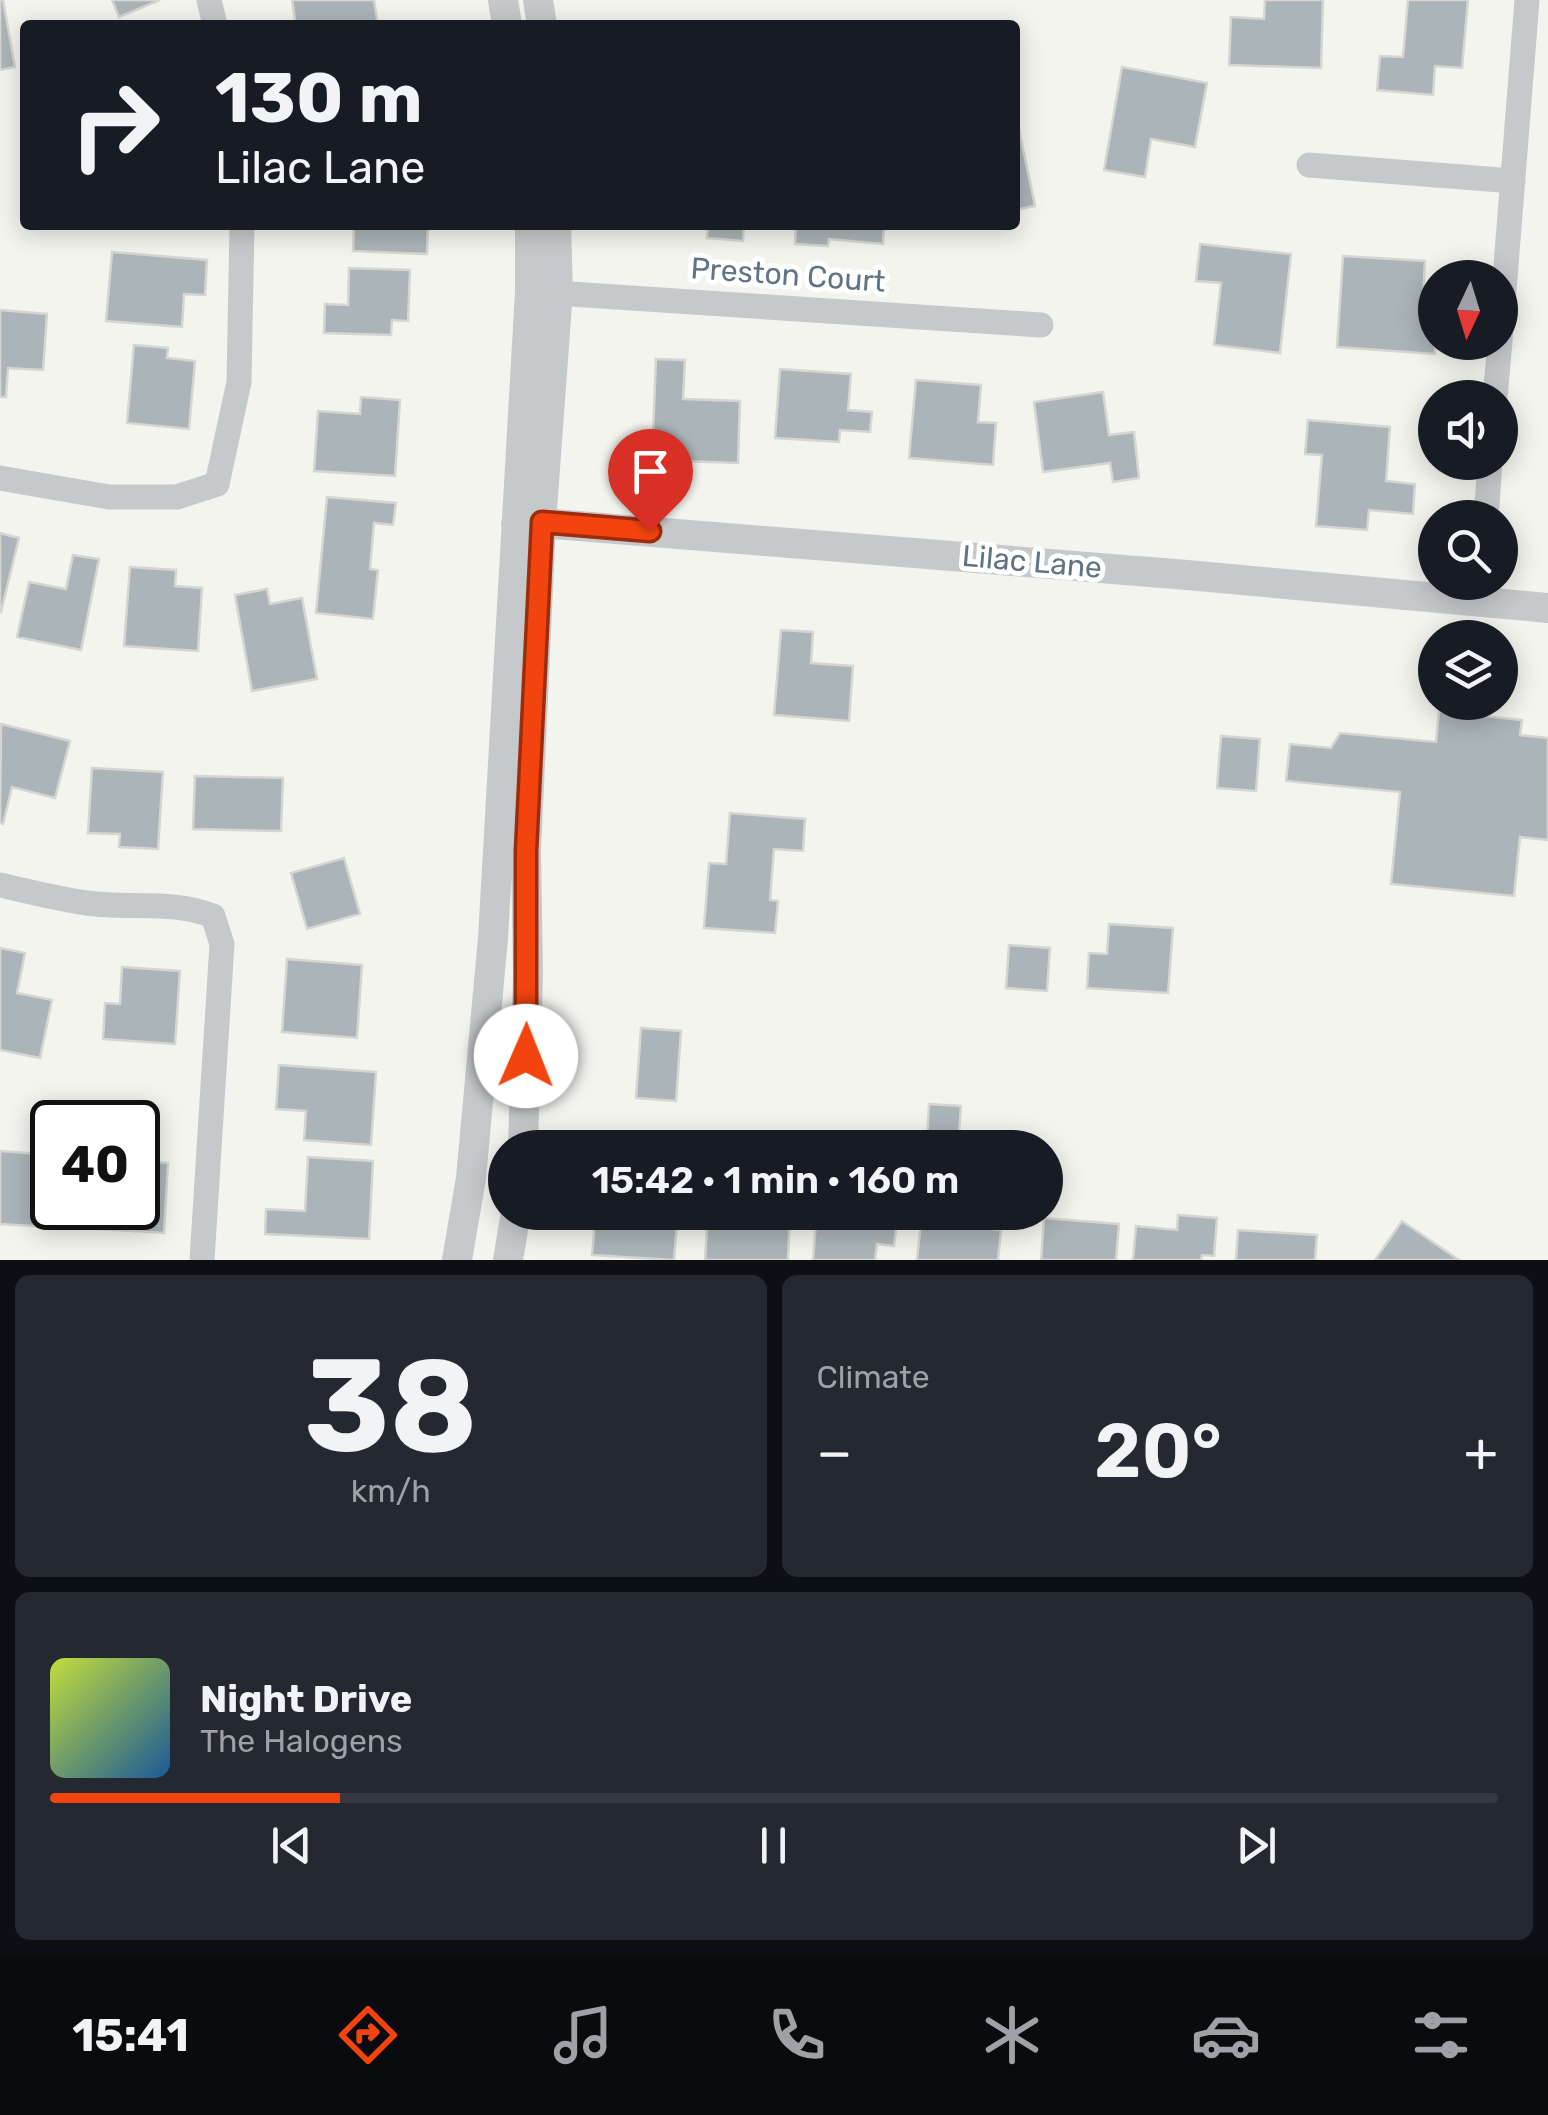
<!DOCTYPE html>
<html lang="en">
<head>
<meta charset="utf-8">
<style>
  :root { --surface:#171b24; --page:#242831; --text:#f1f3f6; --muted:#9ea1a6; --line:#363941; --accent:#f34410 }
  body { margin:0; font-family:Rubik,sans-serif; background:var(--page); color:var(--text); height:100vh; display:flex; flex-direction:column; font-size:38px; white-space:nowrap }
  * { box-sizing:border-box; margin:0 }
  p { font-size:32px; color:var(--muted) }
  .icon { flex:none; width:55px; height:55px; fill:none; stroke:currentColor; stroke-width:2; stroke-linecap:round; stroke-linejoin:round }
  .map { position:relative; height:1260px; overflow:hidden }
  .side { display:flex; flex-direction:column; gap:15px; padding:15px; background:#0d0f14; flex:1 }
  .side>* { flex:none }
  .banner { position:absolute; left:20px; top:20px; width:1000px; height:210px; border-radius:10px; box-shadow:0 5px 25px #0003; background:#171b24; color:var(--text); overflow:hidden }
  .needle { width:65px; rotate:184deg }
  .tools { position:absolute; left:1418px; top:260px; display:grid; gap:20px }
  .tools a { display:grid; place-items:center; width:100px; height:100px; border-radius:50%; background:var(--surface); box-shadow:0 5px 25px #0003; font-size:50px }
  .speed { position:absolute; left:30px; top:1100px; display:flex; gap:20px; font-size:50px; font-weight:700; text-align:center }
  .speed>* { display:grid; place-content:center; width:130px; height:130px; border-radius:50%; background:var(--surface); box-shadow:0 5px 25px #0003; line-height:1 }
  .speed .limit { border:5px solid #111; border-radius:15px; background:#fff; color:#111 }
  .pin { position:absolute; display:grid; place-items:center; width:85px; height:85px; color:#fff; margin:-102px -42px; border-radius:50% 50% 50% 0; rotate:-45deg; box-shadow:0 0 10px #0007 }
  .pin .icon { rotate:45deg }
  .me { position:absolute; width:110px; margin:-55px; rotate:1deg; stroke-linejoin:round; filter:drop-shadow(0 0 8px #0008) }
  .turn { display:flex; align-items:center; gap:35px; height:210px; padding:0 30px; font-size:45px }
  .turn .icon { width:130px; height:130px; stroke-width:2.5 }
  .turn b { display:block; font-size:70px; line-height:85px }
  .big { font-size:75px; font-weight:600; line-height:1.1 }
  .side .tile { flex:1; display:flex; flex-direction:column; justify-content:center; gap:15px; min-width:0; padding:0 35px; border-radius:15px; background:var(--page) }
  .side .dial { align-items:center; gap:0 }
  .dial b { font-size:130px; line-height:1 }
  .song { display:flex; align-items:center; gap:30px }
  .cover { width:120px; height:120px; border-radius:15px; background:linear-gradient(135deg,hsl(70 70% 55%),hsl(210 70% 35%)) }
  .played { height:10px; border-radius:5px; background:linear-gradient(90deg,var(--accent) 20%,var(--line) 20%) }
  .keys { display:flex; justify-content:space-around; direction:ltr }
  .heat { display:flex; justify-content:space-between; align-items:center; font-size:55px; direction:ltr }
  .side .tiles { flex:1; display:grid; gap:15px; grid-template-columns:1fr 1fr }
  .tile:last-child { grid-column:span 2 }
  .trip { position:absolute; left:488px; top:1130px; width:575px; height:100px; border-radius:50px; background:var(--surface); box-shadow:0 5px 25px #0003; font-weight:600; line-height:100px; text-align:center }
  .menu { display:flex; height:160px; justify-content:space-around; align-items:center; background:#090b0e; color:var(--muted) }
  .menu .icon { width:70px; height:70px }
  .menu .on { color:var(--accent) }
  .menu b { font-size:45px; color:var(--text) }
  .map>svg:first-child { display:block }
</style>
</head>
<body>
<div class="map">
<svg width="1548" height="1260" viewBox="0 0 1548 1260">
  <rect width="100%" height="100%" fill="#f4f4ef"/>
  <path fill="#abb4b8" stroke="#d5d5d2" stroke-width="2.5" d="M0,0h3l12,67 -15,3z
    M112,0h48l-41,17z
    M292,0h82l4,25h-82z
    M1265,0h58l-2,68 -92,-3 2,-48 33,2z
    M1408,0h60l-6,68 -27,-2 -2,29 -56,-5 3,-34 23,1z
    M1122,67l85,16 -12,64 -44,-8 -6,38 -41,-7z
    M1015,125h3l17,81 -20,4z
    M354,225h74l-1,29 -74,-3z
    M708,225h36l-1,16 -36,-3z
    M796,225h88l-1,19 -54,-5 -1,7 -33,-2z
    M1200,244l91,10 -11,99 -66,-8 7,-62 -25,-2z
    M112,252l95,8 -2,35 -21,-1 -2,33 -76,-6z
    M1343,256l82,5 -3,51 13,1v41l-98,-7z
    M349,268l61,2 -2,51 -16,-1 -1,15 -67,-2 1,-29 23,1z
    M0,310l47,4 -4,56 -35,-2 -2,29h-6z
    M134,345l34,3 -1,10 28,3 -6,68 -62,-6z
    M656,359l29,1 -2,39 57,2 -2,62 -86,-3z
    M780,369l71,5 -3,36 24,2 -2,20 -30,-2 -1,12 -64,-4z
    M916,380l65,5 -3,37 18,1 -3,42 -84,-7z
    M1103,392l6,43 25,-3 5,46 -26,4 -3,-19 -67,9 -9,-70z
    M361,397l39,3 -5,76 -81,-5 4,-60 42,3z
    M1308,420l82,7 -4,54 29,3 -2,30 -44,-4 -2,20 -51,-4 6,-71 -17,-1z
    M327,497l69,6 -3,22 -19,-2 -4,46 8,1 -5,49 -57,-6z
    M0,533l19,5 -18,74 -1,-1z
    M73,555l26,4 -18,91 -64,-13 12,-55 37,7z
    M130,567l46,3 -1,16 27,2 -4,63 -74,-5z
    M267,589l3,15 32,-6 15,81 -65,12 -17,-96z
    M781,630l32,2 -2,31 42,3 -4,55 -75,-6z
    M1439,711l83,9 -2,15 28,3v102l-28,-3 -6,59 -123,-12 9,-92 -114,-11 4,-37 41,4 9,-15 96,9z
    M1,724l69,17 -15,57 -43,-11 -9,37 -3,-1z
    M1221,736l39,3 -4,52 -39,-3z
    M92,768l71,4 -5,77 -39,-2 1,-13 -32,-1z
    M195,776l88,2 -2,53 -88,-2z
    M730,813l75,6 -2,32 -29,-2 -4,51 8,1 -3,32 -71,-5 5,-65 17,1z
    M344,858l16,56 -53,15 -16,-56z
    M1109,924l64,4 -5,65 -81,-5 2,-35 18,1z
    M1009,945l41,3 -3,43 -41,-3z
    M0,948l25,5 -8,40 35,7 -12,58 -40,-8z
    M287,959l75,6 -5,73 -75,-6z
    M122,967l58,4 -5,73 -72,-5 2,-36 15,1z
    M641,1028l40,3 -5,70 -40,-3z
    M279,1065l97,7 -5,73 -67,-5 2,-29 -30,-2z
    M929,1104l32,2 -3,39 -31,-2z
    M0,1151l52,4v53h15l-1,20 -66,-4z
    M308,1157l65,4 -4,78 -104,-5 1,-25 39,2z
    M138,1161l30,2 -4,70 -80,-5 1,-20h53z
    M596,1212h82l-4,48 -82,-5z
    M708,1212h82l-2,48h-83z
    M817,1212h81l-4,34 -17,-2 -2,16h-62z
    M1178,1215l39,3 -3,38 -12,-1 -1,5h-68l3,-34 41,4z
    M1044,1218l75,6 -3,36h-75z
    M1402,1221l57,39h-84z
    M921,1222l80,8 -3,30h-81z
    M1238,1230l79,5 -2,25h-79z"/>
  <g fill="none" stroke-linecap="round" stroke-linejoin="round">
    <path stroke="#c6c9cc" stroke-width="25" d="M209,0l6,25
      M1309,165l204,16
      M540,292l501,33
      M1500,341l27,-341
      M1495,398l5,-56
      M0,478l109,19h68l40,-13 22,-102 3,-157
      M1486,518l4,-56
      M0,885c29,7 58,14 87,18 42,6 87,-3 126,13l9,28 -20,316"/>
    <path stroke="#c6c9cc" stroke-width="30" d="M503,0l4,25
      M538,0l4,25
      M516,524l25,-1 646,52 361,33
      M523,1148l5,-174 -2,-123 15,-328 17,-232 -2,-66
      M457,1260l14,-82 22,-240 37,-646v-67
      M508,1260l8,-48"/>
  </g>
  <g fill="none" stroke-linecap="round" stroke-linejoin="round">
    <defs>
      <path id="route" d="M526,1056v-205l16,-329 108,9"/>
    </defs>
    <use href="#route" stroke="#9e2c0a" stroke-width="25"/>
    <use href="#route" stroke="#f34410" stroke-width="18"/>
  </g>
  <g text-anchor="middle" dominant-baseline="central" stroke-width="10" stroke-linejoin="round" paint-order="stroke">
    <g font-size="30" fill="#607483" stroke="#fff">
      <text transform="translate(788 275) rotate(4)">Preston Court</text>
      <text transform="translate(1032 562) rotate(5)">Lilac Lane</text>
    </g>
  </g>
</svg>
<div class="tools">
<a><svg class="needle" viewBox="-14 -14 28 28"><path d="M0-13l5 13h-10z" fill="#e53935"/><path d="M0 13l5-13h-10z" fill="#9ea1a6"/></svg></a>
<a><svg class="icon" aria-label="sound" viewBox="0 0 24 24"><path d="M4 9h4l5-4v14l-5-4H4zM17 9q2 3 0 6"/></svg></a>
<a><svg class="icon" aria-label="search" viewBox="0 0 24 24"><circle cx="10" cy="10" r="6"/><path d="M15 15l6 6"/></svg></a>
<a><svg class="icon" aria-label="layers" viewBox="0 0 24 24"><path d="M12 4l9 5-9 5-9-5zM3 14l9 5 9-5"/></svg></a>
</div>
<div class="speed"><div class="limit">40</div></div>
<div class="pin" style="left:650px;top:531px;background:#d93025"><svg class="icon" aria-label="arrive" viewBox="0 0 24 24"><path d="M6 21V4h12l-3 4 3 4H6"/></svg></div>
<svg class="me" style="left:526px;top:1056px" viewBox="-20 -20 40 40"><circle r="19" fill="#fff"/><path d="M0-13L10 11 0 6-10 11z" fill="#f34410"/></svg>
<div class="trip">15:42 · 1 min · 160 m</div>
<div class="banner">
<div class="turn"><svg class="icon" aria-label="right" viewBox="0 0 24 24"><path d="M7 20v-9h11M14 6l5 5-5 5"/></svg><div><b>130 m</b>Lilac Lane</div></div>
</div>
</div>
<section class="side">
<div class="tiles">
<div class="tile dial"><b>38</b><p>km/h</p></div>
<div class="tile"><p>Climate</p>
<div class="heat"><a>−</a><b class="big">20°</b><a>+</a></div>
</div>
<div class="tile">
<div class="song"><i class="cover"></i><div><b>Night Drive</b><p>The Halogens</p></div></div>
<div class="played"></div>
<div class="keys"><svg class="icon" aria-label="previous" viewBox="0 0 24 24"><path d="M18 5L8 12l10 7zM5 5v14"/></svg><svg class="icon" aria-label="pause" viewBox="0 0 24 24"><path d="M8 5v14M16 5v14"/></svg><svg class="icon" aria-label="next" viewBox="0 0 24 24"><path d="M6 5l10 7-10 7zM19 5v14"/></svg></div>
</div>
</div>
</section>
<nav class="menu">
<b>15:41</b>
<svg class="icon on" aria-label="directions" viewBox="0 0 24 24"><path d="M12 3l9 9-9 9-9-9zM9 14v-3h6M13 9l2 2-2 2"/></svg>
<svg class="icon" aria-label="music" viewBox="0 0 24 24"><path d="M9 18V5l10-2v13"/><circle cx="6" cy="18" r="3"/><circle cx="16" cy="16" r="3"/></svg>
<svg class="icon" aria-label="phone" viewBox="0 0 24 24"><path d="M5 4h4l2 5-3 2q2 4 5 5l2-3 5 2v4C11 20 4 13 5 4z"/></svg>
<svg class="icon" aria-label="climate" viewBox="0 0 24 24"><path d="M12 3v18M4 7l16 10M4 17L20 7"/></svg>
<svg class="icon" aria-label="car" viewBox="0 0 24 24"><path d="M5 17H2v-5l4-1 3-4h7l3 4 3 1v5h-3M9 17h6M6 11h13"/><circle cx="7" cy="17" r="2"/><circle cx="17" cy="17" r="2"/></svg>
<svg class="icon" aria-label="filters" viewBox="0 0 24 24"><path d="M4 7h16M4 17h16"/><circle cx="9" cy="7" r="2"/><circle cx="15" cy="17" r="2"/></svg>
</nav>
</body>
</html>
